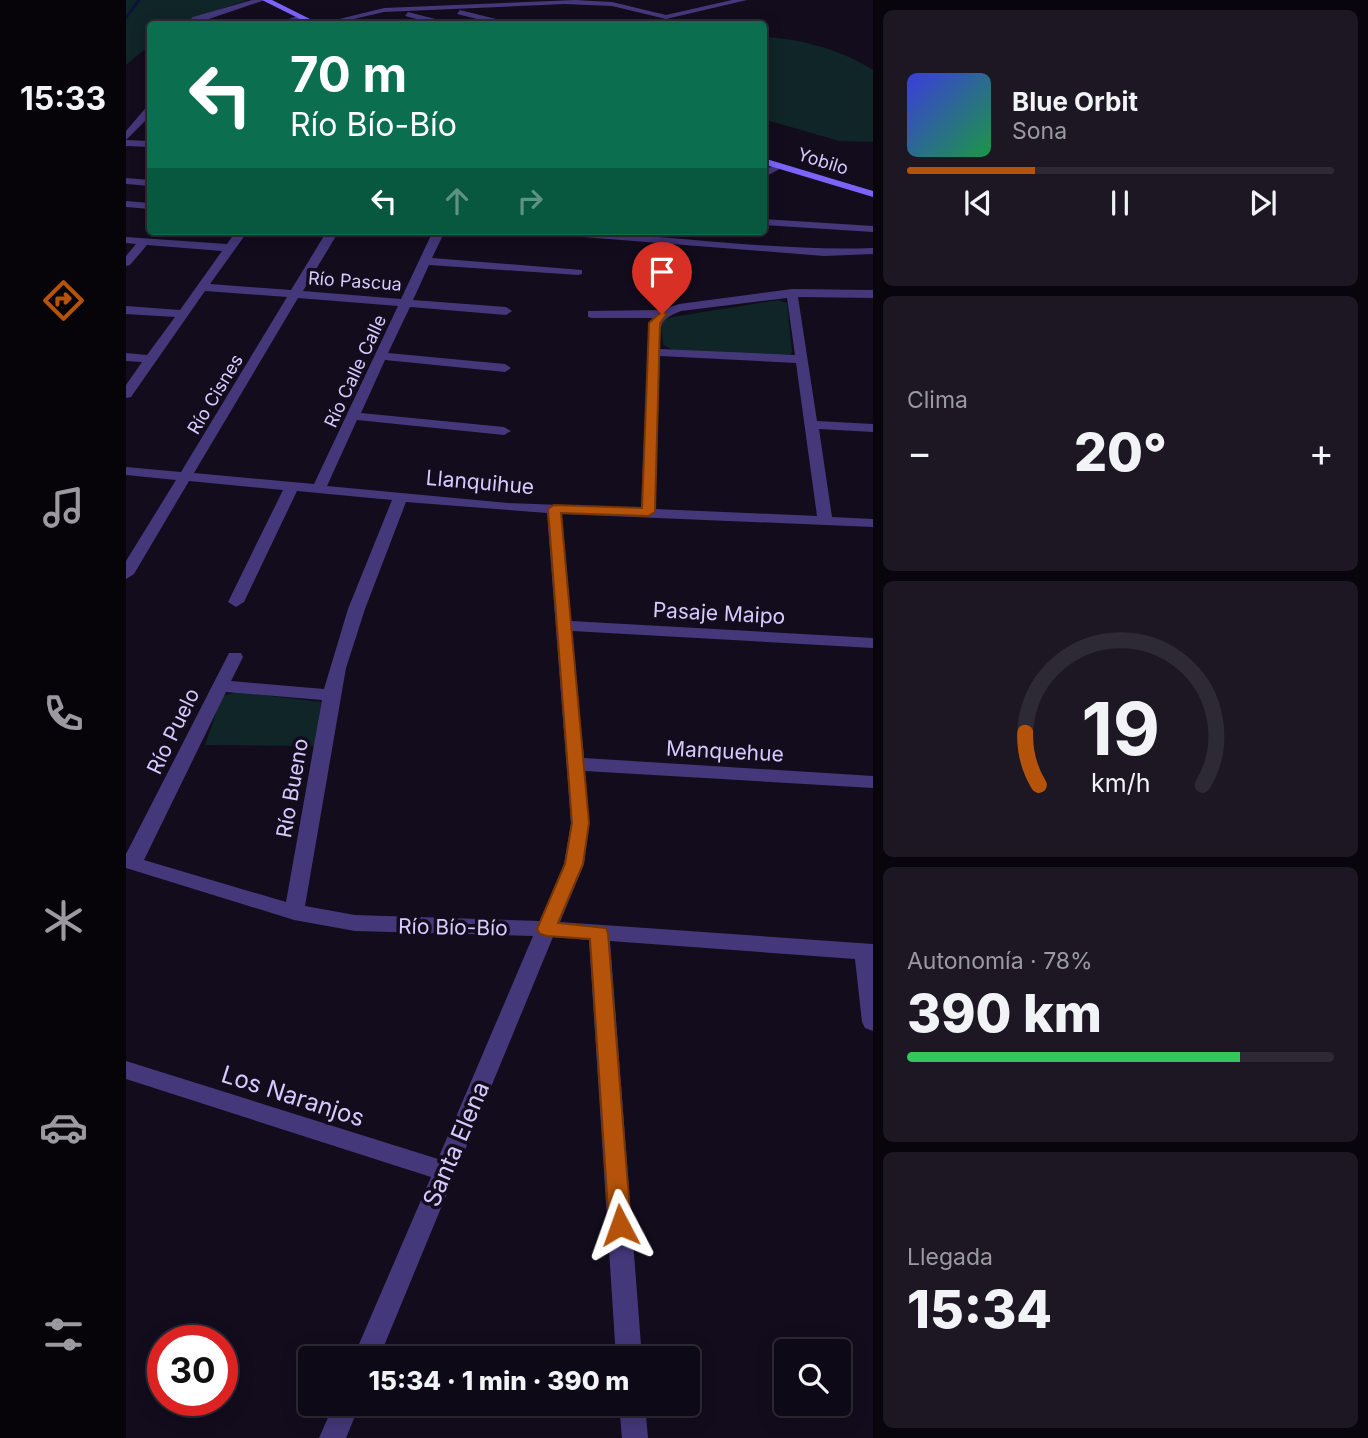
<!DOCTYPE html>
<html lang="es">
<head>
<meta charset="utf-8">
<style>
  :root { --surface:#0e0916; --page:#1c1723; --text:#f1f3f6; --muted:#9b9aa1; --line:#2e2a35; --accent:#b45309 }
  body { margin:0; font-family:Inter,sans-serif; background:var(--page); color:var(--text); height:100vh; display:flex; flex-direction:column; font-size:26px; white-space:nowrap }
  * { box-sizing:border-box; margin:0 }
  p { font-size:23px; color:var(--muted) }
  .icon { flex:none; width:38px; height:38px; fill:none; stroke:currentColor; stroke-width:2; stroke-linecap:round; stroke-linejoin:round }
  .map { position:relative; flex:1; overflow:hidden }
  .sheet { display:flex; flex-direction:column; gap:10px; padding:10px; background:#08050c; width:495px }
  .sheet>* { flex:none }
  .hud { position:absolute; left:21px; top:21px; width:620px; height:214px; border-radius:7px; box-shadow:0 4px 18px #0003,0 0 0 2px var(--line); background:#0b6e4f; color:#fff; overflow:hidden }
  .fabs { position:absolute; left:648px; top:1339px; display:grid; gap:14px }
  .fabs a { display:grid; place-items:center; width:77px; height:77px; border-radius:7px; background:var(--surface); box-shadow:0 4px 18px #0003,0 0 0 2px var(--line); font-size:35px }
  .speed { position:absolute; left:21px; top:1325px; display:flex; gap:14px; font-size:35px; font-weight:700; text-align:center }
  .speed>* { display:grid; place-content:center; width:91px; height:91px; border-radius:50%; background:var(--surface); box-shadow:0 4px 18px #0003,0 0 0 2px var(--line); line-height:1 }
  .speed .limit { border:10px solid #d22; background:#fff; color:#111 }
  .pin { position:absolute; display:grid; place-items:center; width:60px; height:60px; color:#fff; margin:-72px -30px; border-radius:50% 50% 50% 0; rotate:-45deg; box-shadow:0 0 7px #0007 }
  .pin .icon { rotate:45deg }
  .me { position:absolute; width:77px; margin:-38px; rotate:356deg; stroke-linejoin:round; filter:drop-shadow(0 0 5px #0008) }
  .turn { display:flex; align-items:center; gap:24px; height:147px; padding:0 28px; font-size:32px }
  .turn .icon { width:91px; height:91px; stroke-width:2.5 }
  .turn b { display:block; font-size:49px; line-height:60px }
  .lanes { display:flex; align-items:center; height:66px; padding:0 28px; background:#0003; justify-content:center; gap:35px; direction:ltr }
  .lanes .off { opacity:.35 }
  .big { font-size:52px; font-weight:800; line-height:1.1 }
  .sheet .widget { flex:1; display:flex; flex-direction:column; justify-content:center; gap:10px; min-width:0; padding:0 24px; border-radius:10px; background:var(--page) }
  .sheet .dial { align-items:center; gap:0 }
  .dial svg { height:182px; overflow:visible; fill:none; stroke:var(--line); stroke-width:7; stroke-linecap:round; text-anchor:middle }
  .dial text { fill:var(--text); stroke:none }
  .song { display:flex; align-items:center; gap:21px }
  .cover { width:84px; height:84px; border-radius:10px; background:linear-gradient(135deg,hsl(240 70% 55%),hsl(140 70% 35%)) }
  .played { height:7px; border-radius:4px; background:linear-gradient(90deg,var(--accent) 30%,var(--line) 30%) }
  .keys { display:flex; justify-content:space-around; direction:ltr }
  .heat { display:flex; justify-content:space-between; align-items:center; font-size:38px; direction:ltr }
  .charge { height:10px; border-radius:5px; background:linear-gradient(90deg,#34c759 78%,var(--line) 0) }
  .trip { position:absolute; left:172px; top:1346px; width:402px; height:70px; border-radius:7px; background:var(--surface); box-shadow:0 4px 18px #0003,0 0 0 2px var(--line); font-weight:800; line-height:70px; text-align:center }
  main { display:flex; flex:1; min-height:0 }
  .tabs { display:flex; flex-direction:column; width:126px; justify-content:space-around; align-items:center; background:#060409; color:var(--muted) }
  .tabs .icon { width:49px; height:49px }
  .tabs .on { color:var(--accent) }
  .tabs b { font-size:32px; color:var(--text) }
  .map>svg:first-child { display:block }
</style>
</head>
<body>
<main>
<nav class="tabs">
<b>15:33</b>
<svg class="icon on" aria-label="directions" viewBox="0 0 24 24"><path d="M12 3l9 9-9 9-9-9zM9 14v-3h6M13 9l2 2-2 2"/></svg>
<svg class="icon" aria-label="music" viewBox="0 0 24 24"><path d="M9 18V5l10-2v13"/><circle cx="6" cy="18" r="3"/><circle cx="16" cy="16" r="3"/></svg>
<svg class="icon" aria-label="phone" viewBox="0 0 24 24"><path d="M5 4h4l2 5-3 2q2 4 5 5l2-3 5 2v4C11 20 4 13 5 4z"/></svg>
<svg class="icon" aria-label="climate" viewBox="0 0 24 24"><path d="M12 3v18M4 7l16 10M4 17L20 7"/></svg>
<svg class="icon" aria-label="car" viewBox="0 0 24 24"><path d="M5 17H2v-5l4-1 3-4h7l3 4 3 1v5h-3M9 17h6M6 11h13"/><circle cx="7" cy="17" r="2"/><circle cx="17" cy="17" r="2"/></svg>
<svg class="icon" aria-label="filters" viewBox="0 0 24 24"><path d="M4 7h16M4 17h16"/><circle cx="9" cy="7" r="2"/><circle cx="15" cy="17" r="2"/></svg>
</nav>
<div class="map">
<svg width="747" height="1438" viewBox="0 0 747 1438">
  <rect width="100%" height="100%" fill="#120c1d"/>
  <path fill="#0f2527" d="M0,0h122l-73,24h-25v21l-24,20z
    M637,37c36,1 79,13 110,33v72l-34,-1 -76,-22z
    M652,300l9,3 5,49 -3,3 -114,-4 -12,-6 -2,-20 5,-7z
    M112,692l83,10 -5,44 -111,-1 17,-49z"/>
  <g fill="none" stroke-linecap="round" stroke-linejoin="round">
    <path fill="#0a1439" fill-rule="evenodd" d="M11,0h4l-15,20v-4z"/>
    <path fill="#44387b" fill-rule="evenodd" d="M126,0h13l-71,24h-9l8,-7z
      M449,0l37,2 54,13 66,-15h15l-81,19 -54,-13 -47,-2 -181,8 -52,12h-13l65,-16z
      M334,10l48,12 1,2h-12l-40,-10z
      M282,12l39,10 1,2h-12l-31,-8z
      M172,16l3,4 -17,4h-11z
      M24,103v13l-24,24v-9z
      M0,140l24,1v6l-24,-1z
      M650,164l9,2 -22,12v-7z
      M0,178l24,2v6l-24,-2z
      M0,201l24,2v6l-24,-2z
      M637,219l110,7v6l-110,-7z
      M110,231h12l-38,53 81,6 36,-59h12l-36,60 98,8 32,-68h12l-13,27 150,12v4l-4,1 -149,-10 -16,35 93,7 6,4 -6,4 -96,-8 -22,46 117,11 6,4 -6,4 -120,-12 -24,53 143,14 7,4 -7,4 -147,-15 -30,66 181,17 133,5 8,-185 4,-5h-61l-4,-1v-6l73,-1 18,-6 113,-15 81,1v8l-75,-1 19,124 56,3v8l-54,-3 13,88 41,2v8l-311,-13 9,107 302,17v10l-301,-17 12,127 289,18v12l-288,-17 4,52 -5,41 -24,58 313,22v87l-8,-3 -3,-6 -7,-63 -245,-18 32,417h-26l-27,-418 -36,-3 -174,421h-26l78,-181 -305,-98v-18l312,98 95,-223 -178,-5 -61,-11 -168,-52v-14l103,-201h12l2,4 -12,24 93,8 24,-80 44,-109 -95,-9 -53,111 -8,5 -8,-5 55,-112 -94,-9 -55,93 -8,5v-18l50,-81 -50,-5v-8l55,5 106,-175 -82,-6 -74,106 -5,1v-13l16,-23 -16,-1v-8l21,2 28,-38 -49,-3v-8l54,4 42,-59 -75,-6 -17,20 -4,1v-10l10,-12 -10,-1v-6l101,7zM172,298l100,8 -84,178 -120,-11zM661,298l8,57 -135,-6c1,-23 -3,-29 21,-38zM534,356l136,7 21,153 -162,-7zM280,502l141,11 24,310 -7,41 -24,57 -185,-6 -50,-9 41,-238 19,-59zM100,692l96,8 -36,202 -142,-42z
      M413,231c112,0 223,21 334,17v6l-49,2 -279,-22z
      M208,1404h26l-14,34h-27z
      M493,1404h26l3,34h-26z"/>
    <path fill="#7c63fc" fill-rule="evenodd" d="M136,0h10l48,24h-10z
      M637,158l110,33v6l-110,-33z"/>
  </g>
  <path fill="#b45309" stroke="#753606" stroke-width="2" d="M536,311l5,3 -7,9 -5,189 -7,4 -87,-3 28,310 -6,41 -25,59 48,5 2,5 23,292 -3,7 -8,3 -8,-3 -3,-7 -19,-286 -43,-3 -7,-2 -3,-5 28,-65 7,-41 -24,-314 6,-4 88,3 7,-185z"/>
  <g text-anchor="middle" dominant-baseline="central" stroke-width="7" stroke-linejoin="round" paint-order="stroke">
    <g font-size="18" fill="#d7cafe" stroke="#120c1d">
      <text transform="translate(697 161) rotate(17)">Yobilo</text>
      <text transform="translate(229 281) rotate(4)">Río Pascua</text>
      <text transform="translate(229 371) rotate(-65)">Río Calle Calle</text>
      <text transform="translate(89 394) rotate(-59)">Río Cisnes</text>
    </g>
    <g font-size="21" fill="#d7cafe" stroke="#120c1d">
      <text transform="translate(354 482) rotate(5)">Llanquihue</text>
      <text transform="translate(593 613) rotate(3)">Pasaje Maipo</text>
      <text transform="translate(47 731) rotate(-64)">Río Puelo</text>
      <text transform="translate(599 751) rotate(3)">Manquehue</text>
      <text transform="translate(166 788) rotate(-80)">Río Bueno</text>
      <text transform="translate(327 927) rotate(1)">Río Bío-Bío</text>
    </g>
    <g font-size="24" fill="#d7cafe" stroke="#120c1d">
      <text transform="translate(167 1096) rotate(18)">Los Naranjos</text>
      <text transform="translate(330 1144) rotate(-67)">Santa Elena</text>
    </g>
  </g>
</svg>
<div class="fabs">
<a><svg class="icon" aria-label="search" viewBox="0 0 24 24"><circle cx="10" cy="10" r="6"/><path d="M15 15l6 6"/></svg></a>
</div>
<div class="speed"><div class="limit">30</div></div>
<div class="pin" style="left:536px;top:314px;background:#d93025"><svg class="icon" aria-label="arrive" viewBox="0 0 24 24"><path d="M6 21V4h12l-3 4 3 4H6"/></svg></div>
<svg class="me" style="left:494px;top:1225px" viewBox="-20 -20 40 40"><path d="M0-17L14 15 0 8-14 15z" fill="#b45309" stroke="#fff" stroke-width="4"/></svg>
<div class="trip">15:34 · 1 min · 390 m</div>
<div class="hud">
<div class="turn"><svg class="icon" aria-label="left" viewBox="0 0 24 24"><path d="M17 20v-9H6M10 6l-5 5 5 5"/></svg><div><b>70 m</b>Río Bío-Bío</div></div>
<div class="lanes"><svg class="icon" aria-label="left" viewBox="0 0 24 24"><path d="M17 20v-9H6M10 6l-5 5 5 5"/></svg><svg class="icon off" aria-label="ahead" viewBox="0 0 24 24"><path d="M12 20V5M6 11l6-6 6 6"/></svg><svg class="icon off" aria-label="right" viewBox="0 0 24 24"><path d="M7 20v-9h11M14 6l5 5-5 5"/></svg></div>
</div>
</div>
<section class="sheet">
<div class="widget">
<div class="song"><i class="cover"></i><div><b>Blue Orbit</b><p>Sona</p></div></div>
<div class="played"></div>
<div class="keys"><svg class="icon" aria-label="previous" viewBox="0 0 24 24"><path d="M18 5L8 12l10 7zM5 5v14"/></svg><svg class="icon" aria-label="pause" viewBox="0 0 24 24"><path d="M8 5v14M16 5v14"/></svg><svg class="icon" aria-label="next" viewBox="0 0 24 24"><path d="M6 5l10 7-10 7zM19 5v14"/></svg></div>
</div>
<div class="widget"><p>Clima</p>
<div class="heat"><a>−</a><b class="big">20°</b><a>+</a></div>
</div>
<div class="widget dial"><svg viewBox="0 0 100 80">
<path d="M14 69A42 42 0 1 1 86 69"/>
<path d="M14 69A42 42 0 0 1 8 46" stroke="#b45309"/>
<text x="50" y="56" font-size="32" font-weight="700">19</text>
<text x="50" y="72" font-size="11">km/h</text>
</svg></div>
<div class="widget"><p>Autonomía · 78%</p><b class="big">390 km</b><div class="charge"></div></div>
<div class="widget"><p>Llegada</p><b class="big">15:34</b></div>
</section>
</main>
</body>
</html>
